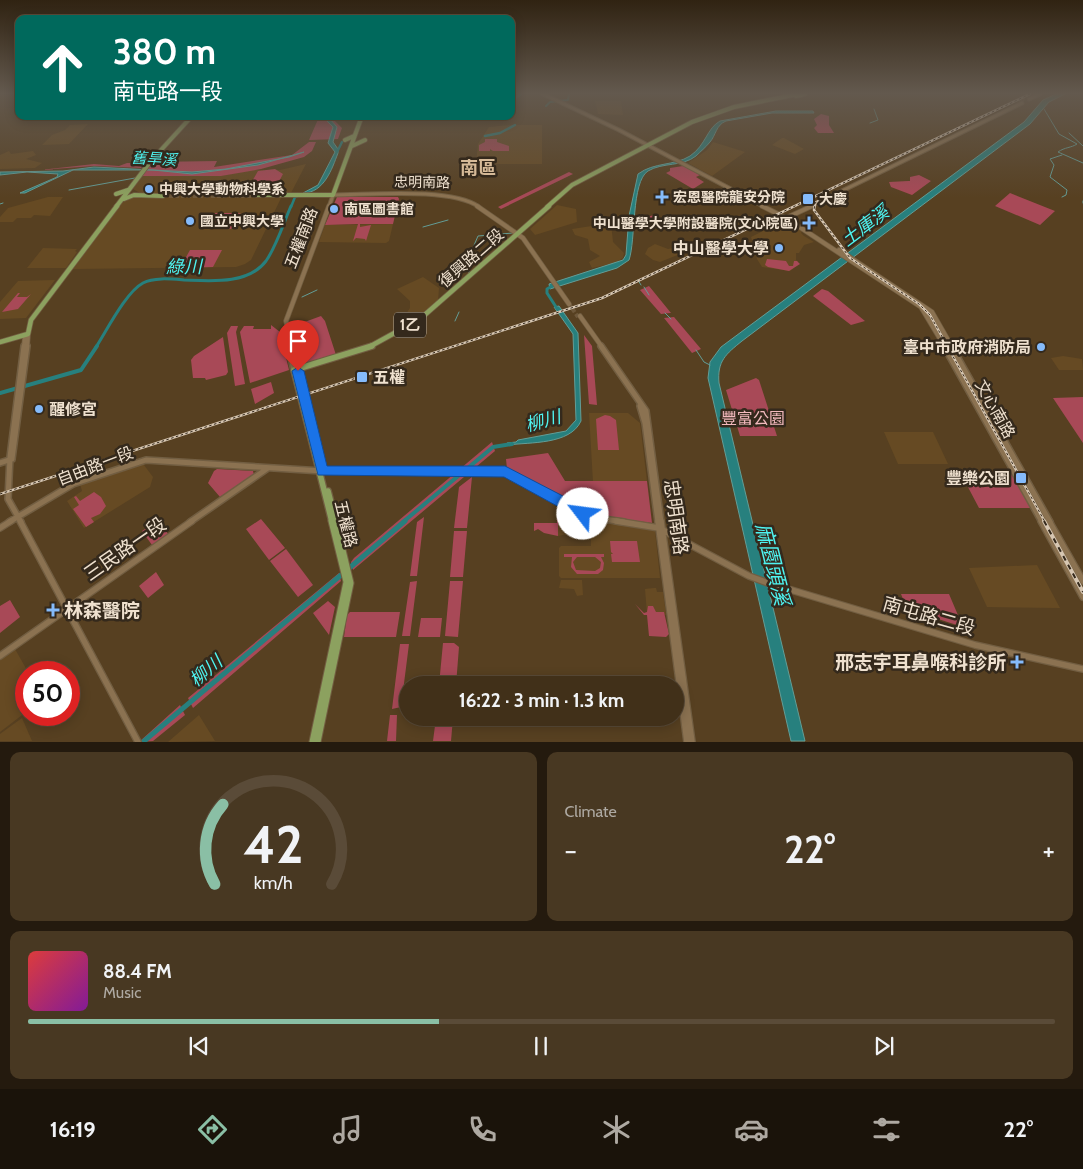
<!DOCTYPE html>
<html lang="en">
<head>
<meta charset="utf-8">
<style>
  :root { --surface:#413019; --page:#483822; --text:#f1f3f6; --muted:#aea9a2; --line:#5a4b38; --accent:#8abfa5 }
  body { margin:0; font-family:Cabin,"Noto Sans TC",sans-serif; background:var(--page); color:var(--text); height:100vh; display:flex; flex-direction:column; font-size:19px; white-space:nowrap }
  * { box-sizing:border-box; margin:0 }
  p { font-size:16px; color:var(--muted) }
  .icon { flex:none; width:28px; height:28px; fill:none; stroke:currentColor; stroke-width:2; stroke-linecap:round; stroke-linejoin:round }
  .map { position:relative; height:742px; overflow:hidden }
  .drawer { display:flex; flex-direction:column; gap:10px; padding:10px; background:#241a0e; flex:1 }
  .drawer>* { flex:none }
  .banner { position:absolute; left:15px; top:15px; width:500px; height:105px; border-radius:10px; box-shadow:0 2px 12px #0003,0 0 0 1px var(--line); background:#00695c; color:#fff; overflow:hidden }
  .speed { position:absolute; left:15px; top:661px; display:flex; gap:10px; font-size:25px; font-weight:700; text-align:center }
  .speed>* { display:grid; place-content:center; width:65px; height:65px; border-radius:50%; background:var(--surface); box-shadow:0 2px 12px #0003,0 0 0 1px var(--line); line-height:1 }
  .speed .limit { border:8px solid #d22; background:#fff; color:#111 }
  .pin { position:absolute; display:grid; place-items:center; width:42px; height:42px; color:#fff; margin:-51px -21px; border-radius:50% 50% 50% 0; rotate:-45deg; box-shadow:0 0 5px #0007 }
  .pin .icon { rotate:45deg }
  .me { position:absolute; width:55px; margin:-28px; rotate:300deg; stroke-linejoin:round; filter:drop-shadow(0 0 4px #0008) }
  .turn { display:flex; align-items:center; gap:18px; height:105px; padding:0 15px; font-size:22px }
  .turn .icon { width:65px; height:65px; stroke-width:2.5 }
  .turn b { display:block; font-size:35px; line-height:42px }
  .big { font-size:38px; font-weight:700; line-height:1.1 }
  .drawer .tile { flex:1; display:flex; flex-direction:column; justify-content:center; gap:8px; min-width:0; padding:0 18px; border-radius:10px; background:var(--page) }
  .drawer .dial { align-items:center; gap:0 }
  .dial svg { height:130px; overflow:visible; fill:none; stroke:var(--line); stroke-width:7; stroke-linecap:round; text-anchor:middle }
  .dial text { fill:var(--text); stroke:none }
  .song { display:flex; align-items:center; gap:15px }
  .cover { width:60px; height:60px; border-radius:8px; background:linear-gradient(135deg,hsl(0 70% 55%),hsl(290 70% 35%)) }
  .played { height:5px; border-radius:2px; background:linear-gradient(90deg,var(--accent) 40%,var(--line) 40%) }
  .keys { display:flex; justify-content:space-around; direction:ltr }
  .heat { display:flex; justify-content:space-between; align-items:center; font-size:28px; direction:ltr }
  .drawer .tiles { flex:1; display:grid; gap:10px; grid-template-columns:1fr 1fr }
  .tile:last-child { grid-column:span 2 }
  .trip { position:absolute; left:399px; top:676px; width:285px; height:50px; border-radius:25px; background:var(--surface); box-shadow:0 2px 12px #0003,0 0 0 1px var(--line); font-weight:700; line-height:50px; text-align:center }
  .tab-bar { display:flex; height:80px; justify-content:space-around; align-items:center; background:#1a130a; color:var(--muted) }
  .tab-bar .icon { width:35px; height:35px }
  .tab-bar .active { color:var(--accent) }
  .tab-bar b { font-size:22px; color:var(--text) }
  .map>svg:first-child { display:block }
</style>
</head>
<body>
<div class="map">
<svg width="1083" height="742" viewBox="0 0 1083 742">
  <rect width="100%" height="100%" fill="#574021"/>
  <path fill="#664a23" d="M595,101h26l2,14 -25,-1z
    M88,124l-19,20 -27,1 10,-10 13,-5 5,-5z
    M511,125h31v39h-66l2,-20 11,-17z
    M782,138h2l20,11 -9,5 -23,-9z
    M713,142l26,8 6,2 -33,24 -24,-13 19,-13z
    M9,151l2,3 22,-3 3,4 -10,4 16,4 -7,5 -35,1v-14z
    M306,164l-15,29 -9,3 -31,64 -6,4 -9,3 -163,2 50,-67 14,-6h26l2,-3h-25l-7,-4 9,-13h78l31,-6h29z
    M48,197h15l-13,19 -16,-1 -3,3h-14l-4,4h-13v-5l8,-9z
    M557,205l19,4 1,13 -42,13 -5,-6z
    M784,220l18,11 -1,2 3,3 10,6 -10,3 -5,8h-3v7l2,2 -5,7 -3,2 -28,-4 -5,-8 -6,-22 22,-11 9,4 -7,-6z
    M611,223l2,19 11,11 -1,5 -8,5 -23,5 -3,-6 11,-6 -10,-6 -2,-11 -13,-4 -3,-6z
    M393,224l-4,17 -3,2 -67,-1 6,-17z
    M655,244l13,5 10,-2 2,7 -20,8 -7,-2 -8,-6 3,-6z
    M43,248l34,1 -2,2 2,1 -11,16h-39z
    M423,277l16,11 -1,13 -24,19 -8,-6 4,-6v-7l-13,-12z
    M55,280l-29,38 -26,1v-17l18,-21z
    M1063,356l19,3 1,11h-24l-8,-12z
    M589,413h39l12,10 7,58 -54,1z
    M884,432h49l15,32h-50z
    M139,464l5,1 9,12 -3,10 -66,41 -17,-27 15,-10 -2,-7z
    M557,501l30,16 1,14h-19l-1,3 -10,2 -20,-7 -4,2v-8h23z
    M593,520l62,11 5,47h-99l-2,-2v-28l2,-2h30v-23z
    M1037,565l23,43 -73,-1 -18,-39z
    M561,580h21l1,15 -6,1 -3,-7 -15,-1z
    M654,588h2l1,4h6l3,23 -19,-2 -2,-24z
    M15,649l13,23h-2v40l-26,20v-72z
    M199,715l16,26 -47,1z
    M22,718l10,23h-32v-7z"/>
  <path fill="#a84957" fill-rule="evenodd" d="M821,114l8,2v9l5,8h-16l-4,-5 3,-3 -3,-6z
    M330,116l12,12 -4,11 -29,1 10,-23z
    M485,139h12v3l12,4v5h-16l-3,-2v2h-11v-6l6,-3z
    M309,142h7l-4,9 -8,6 -43,12 -40,7h-79l10,-14 65,-1 -3,6 78,-12z
    M127,163h18l-4,5 -47,-2 -54,4 54,-6 25,2z
    M683,166l17,9 -4,2 8,5 -11,7 -27,-16 4,-2v-3z
    M275,169l8,5c-12,23 -13,18 -37,18l12,-21z
    M569,172l4,2 -72,35 -3,-2z
    M919,175l12,6 -19,14 -21,-8 -2,-5 19,-1h2v-4z
    M1010,193l45,18 -15,14 -45,-19z
    M337,197h61l1,2 -6,25h-33v3l11,-2 -5,16 -1,-2 -9,-1 -3,3 5,-17 -33,1z
    M216,213h23l2,1 -10,15 -28,-1 8,-14z
    M654,215l14,9 -7,3 -22,-1 1,-7z
    M190,250h32l-9,17 -33,1z
    M767,259l19,2 3,5h4l1,-5h3l3,3 -11,7 -21,-4 -3,-2z
    M649,286l22,27h-1l-9,1 -21,-24z
    M822,289l6,2 37,30 -14,4 -38,-29z
    M18,293h2l-3,4h10l4,-3 -13,15 -16,3z
    M321,316l4,5 11,34 -35,11 -10,-39z
    M674,317l27,32 -9,4 -28,-35z
    M271,325l9,7 9,38 -39,13 -10,-51 4,-6h10l-1,3h18z
    M231,326h7l-2,6 9,52 -10,2 -8,-53z
    M584,335l8,11 5,59 -8,-1z
    M223,337l5,35 -2,3 -20,5 -1,-2h-12l-2,-18 3,-4z
    M756,378l3,2 18,56h-37l-14,-46z
    M271,382l3,11 -19,11 -4,-15z
    M1083,397v46l-30,-45z
    M605,415l5,1 6,4 3,30h-21l-2,-31z
    M492,442l3,9 -142,119 -2,-8 3,-4z
    M548,453l17,28h82l5,42 -59,-8 -86,-46 -1,-10z
    M217,469l36,2 1,4 -34,22 -12,-14 6,-12z
    M960,472h51l20,36h-52z
    M472,477l-5,51h-13l5,-41z
    M94,492l7,5 5,9 -6,8 -9,4 3,4 -8,5 -13,-18 6,-4 -5,-8 2,-1 4,5z
    M559,505l5,2v8h-6v21l-14,-3 -6,-4 -4,2v-8h23v-11h5z
    M424,517l-7,59h-7l7,-54z
    M261,519l24,29 -16,12 -23,-31z
    M159,520l9,14 -16,11 -10,-14z
    M454,531h13l-4,46h-13z
    M610,541h27l3,21h-14l-2,-19 2,19h-14l-1,-8h2l-2,-2z
    M286,549l27,36 -15,12 -28,-36z
    M564,554h40v3h-3l3,6 -1,7 -5,4h-21l-6,-7 1,-10h-8zM577,557h18l6,5 -1,6 -5,3 -19,-1 -3,-8z
    M156,572l8,13 -16,13 -9,-12z
    M339,573l2,8 -148,127 -5,-10z
    M417,581l-7,55h-8l8,-54z
    M450,581h13l-5,56 -13,-1z
    M901,594h48l14,33 -56,-18z
    M10,600l10,17 -20,16v-27z
    M328,601l7,6 -6,28 -16,-22z
    M635,604l9,9 3,-1 1,-6h5l3,6h8l5,22 -3,3 -17,-1 -2,-21h-3z
    M350,612h50l-4,25h-52l3,-22z
    M421,618h21l-2,19h-22z
    M443,643h11l5,4 -3,38h-17z
    M400,644h9l-8,63 -9,2z
    M180,705l5,10 -32,26 -14,1z
    M390,715h7l-1,26h-9z
    M436,718h17l-2,23h-18z"/>
  <path fill="#27807e" stroke="#639d96" d="M1056,94h9l-16,8 -19,22 -288,217c-16,13 -25,20 -23,42l86,358h-14l-83,-363 2,-16 11,-15 303,-225 19,-22z
    M776,111h37l1,2h-42l-46,8c-10,4 -10,14 -16,21 -4,5 -10,10 -14,14 -14,11 -33,6 -48,15 -17,11 -12,69 -19,89l-12,8 -67,21 -1,-5 74,-24 3,-5 3,-39 9,-42c16,-12 36,-8 52,-18 16,-11 17,-28 30,-35z
    M322,116l7,2 8,9 -4,15 5,7v4c-6,16 -14,40 -35,40l15,-8 17,-33 -7,-9 5,-16z
    M304,152l-46,13 -66,9 -39,-4h-80l-48,23h-5l37,-16 1,-3 -31,-2 -27,3v-3l63,-1 31,-4 98,5 34,-3 63,-12z
    M559,306l19,27 3,88c-11,24 -51,21 -73,24l-1,-2 9,-1 2,-2 48,-9 10,-11 -3,-86 -19,-27z"/>
  <g fill="none" stroke-linecap="round" stroke-linejoin="round">
    <path stroke="#639d96" stroke-width="1" d="M1044,109l15,25 18,10c-6,4 -12,3 -19,8l25,11
      M870,123l8,-3 -4,-11
      M1069,133l14,13
      M1062,155l-12,4 4,6 -4,12 17,13 -1,5 -4,2
      M69,190l66,-12
      M1083,201v2
      M0,204l3,-1
      M423,227l25,-7
      M469,273l3,-23 6,-14 35,-3
      M638,280l3,5
      M644,287l5,8
      M302,297l15,-7
      M665,313l6,6
      M455,321l4,-9
      M696,350l8,12 6,3"/>
    <path stroke="#27807e" stroke-width="2" d="M546,106l4,-4 18,-2 1,-6"/>
    <path stroke="#27807e" stroke-width="2.5" d="M511,101l10,-7
      M434,116h25
      M485,136l15,-3 15,-8
      M337,152l5,-10
      M291,207l4,-10 5,-2"/>
    <path stroke="#27807e" stroke-width="3" d="M552,286l-5,3v4l11,17
      M96,347c11,-17 30,-55 47,-64 11,-6 29,-4 41,-3 26,1 64,5 82,-19 10,-14 18,-39 25,-55"/>
    <path stroke="#27807e" stroke-width="4" d="M0,393l81,-23 16,-24
      M403,522l90,-75 19,-3"/>
    <path stroke="#27807e" stroke-width="5" d="M143,742l262,-221"/>
    <path stroke="#6e583b" stroke-width="3" stroke-dasharray="3 1" stroke-linecap="butt" d="M1019,102l7,-4"/>
    <path stroke="#6e583b" stroke-width="4" stroke-dasharray="4 2" stroke-linecap="butt" d="M569,304l9,13"/>
    <path stroke="#6e583b" stroke-width="4" stroke-dasharray="4 2" stroke-linecap="butt" d="M163,196h91"/>
    <defs>
      <path id="secondary-far3" d="M543,94l76,36 146,77
        M1029,99l11,-5
        M329,207l4,-12c36,0 118,-8 146,12
        M809,207l213,-104"/>
      <path id="secondary-far2" d="M477,206l46,32 46,66
        M762,206l24,12 135,89 24,40
        M786,218l26,-12
        M839,250l93,62 20,35
        M580,316l22,31
        M285,333l3,14
        M24,347l1,-12
        M27,347l1,-11
        M292,347l-6,-26 43,-115"/>
      <path id="secondary-far1" d="M288,346l6,24
        M292,346l5,23
        M601,346l45,65 15,111
        M944,346l98,176
        M951,346l99,176
        M640,406l5,17 13,99
        M12,459l15,-113
        M0,463l12,-4
        M9,522l64,-38 73,-24 176,11h183l85,46 34,5
        M21,522l-13,-23 2,-42 14,-111
        M190,522l78,-54"/>
      <path id="secondary" d="M20,521l118,221
        M616,521l43,7 90,48 19,7 207,62 108,24
        M658,521l29,221
        M661,521l31,221
        M1041,521l42,76
        M1049,521l34,60
        M0,528l11,-7
        M0,656l192,-135"/>
      <path id="primary-far3" d="M796,96l9,-2
        M345,140l9,-4
        M352,146l13,-6
        M116,194l12,-4
        M255,195h78l29,-79
        M124,199l10,-4 29,1
        M116,207l34,-45 42,-46
        M547,207l25,-22 120,-63 42,-15 64,-13"/>
      <path id="primary-far2" d="M0,342l28,-8 3,-14 86,-114
        M369,347l51,-28 129,-113"/>
      <path id="primary-far1" d="M297,369l25,102
        M328,491l8,31
        M332,522l-38,-152 78,-24"/>
      <path id="primary" d="M313,742l34,-160 -15,-61
        M317,742l33,-159 -15,-62"/>
    </defs>
    <use href="#secondary-far3" stroke="#725e42" stroke-width="5"/>
    <use href="#secondary-far2" stroke="#725e42" stroke-width="5.5"/>
    <use href="#secondary-far1" stroke="#725e42" stroke-width="8"/>
    <use href="#secondary" stroke="#725e42" stroke-width="8"/>
    <use href="#primary-far3" stroke="#725e42" stroke-width="5.5"/>
    <use href="#primary-far2" stroke="#725e42" stroke-width="6"/>
    <use href="#primary-far1" stroke="#725e42" stroke-width="8"/>
    <use href="#primary" stroke="#725e42" stroke-width="9"/>
    <use href="#secondary-far3" stroke="#8b7251" stroke-width="3"/>
    <use href="#secondary-far2" stroke="#8b7251" stroke-width="4"/>
    <use href="#secondary-far1" stroke="#8b7251" stroke-width="5"/>
    <use href="#secondary" stroke="#8b7251" stroke-width="5.5"/>
    <use href="#primary-far3" stroke="#8ca15f" stroke-width="4"/>
    <use href="#primary-far2" stroke="#8ca15f" stroke-width="4.5"/>
    <use href="#primary-far1" stroke="#8ca15f" stroke-width="5.5"/>
    <use href="#primary" stroke="#8ca15f" stroke-width="7"/>
    <defs>
      <path id="rail-far1" d="M825,197l-10,6 -1,7 36,48 69,46 11,11 115,207
        M0,494l602,-196 428,-204"/>
      <path id="rail" d="M1044,521l39,71"/>
    </defs>
    <use href="#rail-far1" stroke="#d6c6b2" stroke-width="2.5"/>
    <use href="#rail" stroke="#d6c6b2" stroke-width="4"/>
    <use href="#rail-far1" stroke="#34291c" stroke-width="1" stroke-dasharray="2.5" stroke-linecap="butt"/>
    <use href="#rail" stroke="#34291c" stroke-width="2" stroke-dasharray="5" stroke-linecap="butt"/>
  </g>
  <linearGradient id="sky" x2="0" y2="1"><stop stop-color="#302312"/><stop offset="0.47" stop-color="#63594e"/><stop offset="1" stop-color="#63594e" stop-opacity="0"/></linearGradient>
  <rect width="1083" height="198" fill="url(#sky)"/>
  <path fill="#1a73e8" stroke="#114b97" d="M298,367l6,4 23,95h178l83,43 2,5 -2,4 -5,2 -4,-2 -75,-41 -186,-2 -26,-104z"/>
  <g fill="#85bbfb" stroke="#34291c" stroke-width="2">
    <circle cx="149" cy="189" r="5"/>
    <path d="M659.5 189.5h5v5h5v5h-5v5h-5v-5h-5v-5h5z"/>
    <rect x="802" y="193" width="12" height="12" rx="2.5"/>
    <circle cx="334" cy="209" r="5"/>
    <circle cx="190" cy="221" r="5"/>
    <path d="M806.5 215.5h5v5h5v5h-5v5h-5v-5h-5v-5h5z"/>
    <circle cx="779" cy="248" r="5"/>
    <circle cx="1041" cy="347" r="5"/>
    <rect x="356" y="371" width="12" height="12" rx="2.5"/>
    <circle cx="39" cy="409" r="5"/>
    <rect x="1015" y="472" width="12" height="12" rx="2.5"/>
    <path d="M50.5 602.5h5v5h5v5h-5v5h-5v-5h-5v-5h5z"/>
    <path d="M1014.5 654.5h5v5h5v5h-5v5h-5v-5h-5v-5h5z"/>
  </g>
  <g text-anchor="middle" dominant-baseline="central" stroke-width="5" stroke-linejoin="round" paint-order="stroke">
    <g font-size="14" fill="#efe1cf" stroke="#34291c">
      <text transform="translate(422 182) rotate(1)">忠明南路</text>
    </g>
    <g font-size="14" font-weight="bold" fill="#efe1cf" stroke="#34291c" text-anchor="start">
      <text x="159" y="189">中興大學動物科學系</text>
      <text x="673" y="197">宏恩醫院龍安分院</text>
      <text x="819" y="199">大慶</text>
      <text x="344" y="209">南區圖書館</text>
      <text x="200" y="221">國立中興大學</text>
      <text x="798" y="223" text-anchor="end">中山醫學大學附設醫院(文心院區)</text>
    </g>
    <g font-size="15" font-style="italic" fill="#4ff4f1" stroke="#34291c">
      <text transform="translate(154 159) rotate(3)">舊旱溪</text>
    </g>
    <rect fill="#34291c" stroke="#b7aa99" stroke-width="1" x="394" y="312.5" width="32" height="25" rx="4"/>
    <g font-size="15" font-weight="bold" fill="#efe1cf">
      <text x="410" y="325">1乙</text>
    </g>
    <g font-size="16" fill="#efe1cf" stroke="#34291c">
      <text transform="translate(301 238) rotate(-69)">五權南路</text>
      <text transform="translate(471 258) rotate(-41)">復興路二段</text>
      <text transform="translate(995 409) rotate(61)">文心南路</text>
      <text transform="translate(95 466) rotate(-21)">自由路一段</text>
      <text transform="translate(346 524) rotate(76)">五權路</text>
    </g>
    <g font-size="16" font-weight="bold" fill="#efe1cf" stroke="#34291c" text-anchor="end">
      <text x="769" y="248">中山醫學大學</text>
      <text x="1031" y="347">臺中市政府消防局</text>
      <text x="373" y="377" text-anchor="start">五權</text>
      <text x="49" y="409" text-anchor="start">醒修宮</text>
      <text x="1010" y="478">豐樂公園</text>
    </g>
    <g font-size="16" fill="#f2b9bd" stroke="#34291c">
      <text x="753" y="418">豐富公園</text>
    </g>
    <g font-size="18" font-weight="bold" fill="#d6ba98" stroke="#34291c">
      <text x="478" y="168">南區</text>
    </g>
    <g font-size="18" font-style="italic" fill="#4ff4f1" stroke="#34291c">
      <text transform="translate(865 226) rotate(-37)">土庫溪</text>
      <text transform="translate(184 267) rotate(-1)">綠川</text>
      <text transform="translate(543 421) rotate(-15)">柳川</text>
      <text transform="translate(206 671) rotate(-40)">柳川</text>
    </g>
    <g font-size="19" fill="#efe1cf" stroke="#34291c">
      <text transform="translate(676 517) rotate(82)">忠明南路</text>
      <text transform="translate(125 549) rotate(-35)">三民路一段</text>
      <text transform="translate(929 616) rotate(16)">南屯路二段</text>
    </g>
    <g font-size="19" font-weight="bold" fill="#efe1cf" stroke="#34291c" text-anchor="start">
      <text x="64" y="610">林森醫院</text>
      <text x="1006" y="662" text-anchor="end">邢志宇耳鼻喉科診所</text>
    </g>
    <g font-size="21" font-style="italic" fill="#4ff4f1" stroke="#34291c">
      <text transform="translate(773 564) rotate(76)">麻園頭溪</text>
    </g>
  </g>
</svg>
<div class="speed"><div class="limit">50</div></div>
<div class="pin" style="left:298px;top:371px;background:#d93025"><svg class="icon" aria-label="arrive" viewBox="0 0 24 24"><path d="M6 21V4h12l-3 4 3 4H6"/></svg></div>
<svg class="me" style="left:583px;top:514px" viewBox="-20 -20 40 40"><circle r="19" fill="#fff"/><path d="M0-13L10 11 0 6-10 11z" fill="#1a73e8"/></svg>
<div class="trip">16:22 · 3 min · 1.3 km</div>
<div class="banner">
<div class="turn"><svg class="icon" aria-label="ahead" viewBox="0 0 24 24"><path d="M12 20V5M6 11l6-6 6 6"/></svg><div><b>380 m</b>南屯路一段</div></div>
</div>
</div>
<section class="drawer">
<div class="tiles">
<div class="tile dial"><svg viewBox="0 0 100 80">
<path d="M14 69A42 42 0 1 1 86 69"/>
<path d="M14 69A42 42 0 0 1 19 20" stroke="#8abfa5"/>
<text x="50" y="56" font-size="32" font-weight="700">42</text>
<text x="50" y="72" font-size="11">km/h</text>
</svg></div>
<div class="tile"><p>Climate</p>
<div class="heat"><a>−</a><b class="big">22°</b><a>+</a></div>
</div>
<div class="tile">
<div class="song"><i class="cover"></i><div><b>88.4 FM</b><p>Music</p></div></div>
<div class="played"></div>
<div class="keys"><svg class="icon" aria-label="previous" viewBox="0 0 24 24"><path d="M18 5L8 12l10 7zM5 5v14"/></svg><svg class="icon" aria-label="pause" viewBox="0 0 24 24"><path d="M8 5v14M16 5v14"/></svg><svg class="icon" aria-label="next" viewBox="0 0 24 24"><path d="M6 5l10 7-10 7zM19 5v14"/></svg></div>
</div>
</div>
</section>
<nav class="tab-bar">
<b>16:19</b>
<svg class="icon active" aria-label="directions" viewBox="0 0 24 24"><path d="M12 3l9 9-9 9-9-9zM9 14v-3h6M13 9l2 2-2 2"/></svg>
<svg class="icon" aria-label="music" viewBox="0 0 24 24"><path d="M9 18V5l10-2v13"/><circle cx="6" cy="18" r="3"/><circle cx="16" cy="16" r="3"/></svg>
<svg class="icon" aria-label="phone" viewBox="0 0 24 24"><path d="M5 4h4l2 5-3 2q2 4 5 5l2-3 5 2v4C11 20 4 13 5 4z"/></svg>
<svg class="icon" aria-label="climate" viewBox="0 0 24 24"><path d="M12 3v18M4 7l16 10M4 17L20 7"/></svg>
<svg class="icon" aria-label="car" viewBox="0 0 24 24"><path d="M5 17H2v-5l4-1 3-4h7l3 4 3 1v5h-3M9 17h6M6 11h13"/><circle cx="7" cy="17" r="2"/><circle cx="17" cy="17" r="2"/></svg>
<svg class="icon" aria-label="filters" viewBox="0 0 24 24"><path d="M4 7h16M4 17h16"/><circle cx="9" cy="7" r="2"/><circle cx="15" cy="17" r="2"/></svg>
<b>22°</b>
</nav>
</body>
</html>
